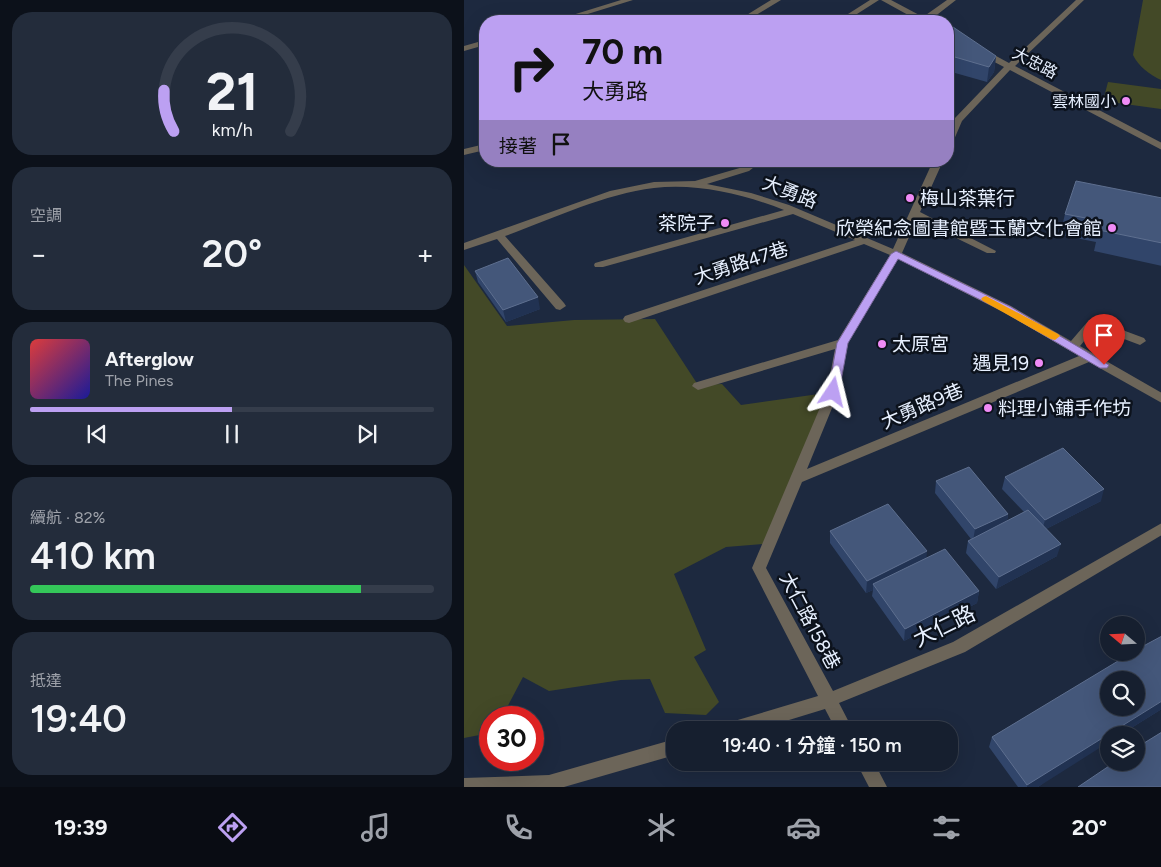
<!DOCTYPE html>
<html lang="zh-TW">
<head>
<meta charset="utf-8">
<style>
  :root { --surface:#161f2f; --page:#232c3b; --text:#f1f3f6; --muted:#9ea2aa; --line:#353d4b; --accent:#bca0f2 }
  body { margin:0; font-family:Figtree,"Noto Sans TC",sans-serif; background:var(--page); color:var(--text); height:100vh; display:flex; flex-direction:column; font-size:19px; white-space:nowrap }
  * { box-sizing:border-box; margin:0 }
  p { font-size:16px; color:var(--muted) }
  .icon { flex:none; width:28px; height:28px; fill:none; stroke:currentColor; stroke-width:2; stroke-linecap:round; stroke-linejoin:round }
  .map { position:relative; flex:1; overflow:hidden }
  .details { display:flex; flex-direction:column; gap:12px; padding:12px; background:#0c111a; width:464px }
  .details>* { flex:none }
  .banner { position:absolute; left:15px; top:15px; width:475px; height:152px; border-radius:20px; box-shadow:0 5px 20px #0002,0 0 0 1px var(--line); background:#bca0f2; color:#111; overflow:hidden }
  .needle { width:32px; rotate:289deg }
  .buttons { position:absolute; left:636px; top:616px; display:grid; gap:10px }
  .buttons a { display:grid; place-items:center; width:45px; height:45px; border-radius:50%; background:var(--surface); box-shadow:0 5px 20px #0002,0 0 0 1px var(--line); font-size:25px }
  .speed { position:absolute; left:15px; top:706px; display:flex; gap:10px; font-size:25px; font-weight:700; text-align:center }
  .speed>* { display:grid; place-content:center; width:65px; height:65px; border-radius:50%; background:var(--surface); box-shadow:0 5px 20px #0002,0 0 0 1px var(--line); line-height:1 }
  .speed .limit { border:8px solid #d22; background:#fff; color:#111 }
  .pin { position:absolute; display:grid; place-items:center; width:42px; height:42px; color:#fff; margin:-51px -21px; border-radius:50% 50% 50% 0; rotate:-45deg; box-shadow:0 0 5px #0007 }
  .pin .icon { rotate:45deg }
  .me { position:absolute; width:55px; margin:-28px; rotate:10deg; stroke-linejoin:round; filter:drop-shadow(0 0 4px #0008) }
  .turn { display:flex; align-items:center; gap:18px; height:105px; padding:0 20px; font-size:22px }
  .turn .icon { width:65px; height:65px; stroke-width:2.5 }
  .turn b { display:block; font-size:35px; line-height:42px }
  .then { display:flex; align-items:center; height:48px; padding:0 20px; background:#0003; gap:10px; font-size:19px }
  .big { font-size:38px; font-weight:600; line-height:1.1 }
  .details .tile { flex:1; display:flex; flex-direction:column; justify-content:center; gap:8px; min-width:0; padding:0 18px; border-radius:20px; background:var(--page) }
  .details .dial { align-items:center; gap:0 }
  .dial svg { height:130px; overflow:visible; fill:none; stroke:var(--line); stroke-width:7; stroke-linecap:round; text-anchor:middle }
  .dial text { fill:var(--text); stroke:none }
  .song { display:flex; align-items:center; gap:15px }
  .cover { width:60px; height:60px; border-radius:8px; background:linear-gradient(135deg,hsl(0 70% 55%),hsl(240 70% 35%)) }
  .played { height:5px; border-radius:2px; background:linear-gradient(90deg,var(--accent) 50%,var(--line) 50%) }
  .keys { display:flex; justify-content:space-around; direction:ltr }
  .heat { display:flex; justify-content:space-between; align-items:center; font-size:28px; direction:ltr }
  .charge { height:8px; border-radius:4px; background:linear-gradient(90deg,#34c759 82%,var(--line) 0) }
  .trip { position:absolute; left:202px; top:721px; width:292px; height:50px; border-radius:20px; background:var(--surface); box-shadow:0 5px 20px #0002,0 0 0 1px var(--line); font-weight:600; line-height:50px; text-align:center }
  .tab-bar { display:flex; height:80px; justify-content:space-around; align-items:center; background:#090c13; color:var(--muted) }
  .tab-bar .icon { width:35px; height:35px }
  .tab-bar .selected { color:var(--accent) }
  .tab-bar b { font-size:22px; color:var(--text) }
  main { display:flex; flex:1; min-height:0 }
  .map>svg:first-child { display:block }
</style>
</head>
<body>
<main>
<section class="details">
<div class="tile dial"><svg viewBox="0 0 100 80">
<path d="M14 69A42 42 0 1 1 86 69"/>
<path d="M14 69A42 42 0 0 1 8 44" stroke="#bca0f2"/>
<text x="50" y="56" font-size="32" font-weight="700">21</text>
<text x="50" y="72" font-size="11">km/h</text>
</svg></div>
<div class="tile"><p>空調</p>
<div class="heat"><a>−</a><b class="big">20°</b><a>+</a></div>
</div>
<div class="tile">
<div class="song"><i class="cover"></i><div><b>Afterglow</b><p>The Pines</p></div></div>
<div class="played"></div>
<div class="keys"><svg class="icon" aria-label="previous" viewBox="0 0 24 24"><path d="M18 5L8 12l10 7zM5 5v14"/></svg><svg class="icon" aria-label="pause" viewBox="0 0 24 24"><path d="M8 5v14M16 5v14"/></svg><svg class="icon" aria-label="next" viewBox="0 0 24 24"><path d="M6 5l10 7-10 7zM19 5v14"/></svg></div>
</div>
<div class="tile"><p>續航 · 82%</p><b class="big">410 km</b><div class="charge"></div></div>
<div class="tile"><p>抵達</p><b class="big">19:40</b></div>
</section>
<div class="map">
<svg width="698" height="787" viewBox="0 0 698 787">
  <rect width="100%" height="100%" fill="#1d293f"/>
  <path fill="#434927" d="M679,0h18v80c-11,-5 -23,-14 -28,-25z
    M644,82l53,7v20l-58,-8z
    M0,265l43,61 67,-6 81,-1 43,66 24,-1 19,21 92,-13 -70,152 -37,3 -52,27 32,76 -12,7 25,45 -13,13 -41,-2 -15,-34 -29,1 -72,11 -26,-14 -21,40 -12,1v15l-26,5z"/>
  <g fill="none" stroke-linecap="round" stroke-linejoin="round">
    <path fill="#6c6559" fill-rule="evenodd" d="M157,0h12l-68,21h-12z
      M307,0h10l-35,21h-9z
      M406,0h9l-33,21h-9z
      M417,0h10l32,17 24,-17h9l-27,21h-10z
      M612,0h8l-69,66 147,77v7l-152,-80 -48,51 -9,21 -5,3v-13l7,-14 49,-51 -25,-13v-4h6l24,13z
      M21,40v5l-21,6v-5z
      M21,144v6l-21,5v-6z
      M286,161h12l-13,10 -42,13 44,9 38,12 104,44 40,-88h10l-23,51 76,39 -1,2h-8l-70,-34 -15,34 109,53 60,35 18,-21 4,-1 51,19 2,3 -6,4 -45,-17 -15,18 82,47v10l-73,-41 -287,120 -36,86 67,123 120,-49 209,-119v12l-197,117 -126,51 14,27h-17l-11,-21 -69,21h-33l2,-5 6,-3 87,-26 -66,-128 75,-177 8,-42 -137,41 -6,-4 2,-3 144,-43 52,-85 -26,-11 -235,79 -4,-1 -2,-3 2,-3 230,-76 -62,-26 -190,53h-8l-1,-2 1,-2 189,-53c-40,-16 -87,-27 -130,-22 -50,6 -102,31 -149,48l59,67 2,3 -6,4 -4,-1 -59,-70 -33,11v-7l146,-52 44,-9 41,-1 48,-14zM434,259l105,53 76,44 -272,113 32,-78 9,-48z
      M211,739v16l-111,32h-100v-9l85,-3z
      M392,762h18l13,25h-18z"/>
  </g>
  <path fill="#31456a" d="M484,26l48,30 -2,16 -7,10 -39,-11z
    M698,198v68l-68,-15 2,-9 -36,-7 5,-21z
    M11,271l65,38 -34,13 -28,-40z
    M541,477l96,24 -55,28 11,27 -61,33 -30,-36 2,-12 3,-2 -36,-46 1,-12 72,33 -1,7 17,-9 -22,-23z
    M366,531l96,27 53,33 -2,12 -73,38 -32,-45 1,-6 -7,3 -36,-50z
    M698,709l-42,26h-11l-71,52h-20l-29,-40 3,-10z"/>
  <path fill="#213252" d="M532,56l-2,16 -7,10 2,-15z
    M74,297l2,12 -34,13 -3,-12z
    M640,489l-3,12 -59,30 3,-11z
    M544,514l-2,12 -33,15 2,-12z
    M597,544l-4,12 -61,33 3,-12z
    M463,551l-1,12 -53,21v6l-7,3 1,-12z
    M515,591l-2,12 -73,38 1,-12z
    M698,701v8l-42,26h-11v7l-71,45h-11v-2z"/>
  <path fill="#44577a" stroke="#5e6f8f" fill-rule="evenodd" d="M411,17l15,4h-22z
    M484,26l5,1 43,29 -7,11 -41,-12z
    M612,181l86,17v45l-63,-13 2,-9 -36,-7z
    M44,258l30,39 -35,13 -28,-39z
    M599,448l41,41 -59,31 -40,-43z
    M505,467l39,47 -33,15 -39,-48z
    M424,504l39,47 -60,30 -37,-50z
    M564,510l33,34 -62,33 -31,-36z
    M481,549l34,42 -74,38 -32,-45z
    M698,636v65l-135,84 -35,-48 141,-85h3v-2zM645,680h27v28h-27z
    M698,732v55h-84l37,-25h21v-14z"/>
  <path fill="#bca0f2" stroke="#7a689d" d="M432,251l115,56 98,58 -2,3h-7l-97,-57 -105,-52 -50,84 -9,49 -6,4 -4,-2 -1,-2 9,-49 54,-89z"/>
  <path fill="#f59e0b" d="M522,296l72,38 2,2 -5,4 -4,-1 -68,-38 -2,-2 2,-2z"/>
  <g fill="#f08bf6" stroke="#0c121c" stroke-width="2">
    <circle cx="662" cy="101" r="5"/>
    <circle cx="446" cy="198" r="5"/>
    <circle cx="261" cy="223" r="5"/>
    <circle cx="648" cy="228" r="5"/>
    <circle cx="418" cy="344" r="5"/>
    <circle cx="575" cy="363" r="5"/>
    <circle cx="524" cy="408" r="5"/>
  </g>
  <g text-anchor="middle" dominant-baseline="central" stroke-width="5" stroke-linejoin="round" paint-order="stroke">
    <g font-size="16" fill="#e7f0ff" stroke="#0c121c">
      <text transform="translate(571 63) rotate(28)">大忠路</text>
    </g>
    <g font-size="16" fill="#e7f0ff" stroke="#0c121c" text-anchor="end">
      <text x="652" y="101">雲林國小</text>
    </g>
    <g font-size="19" fill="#e7f0ff" stroke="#0c121c">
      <text transform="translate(326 192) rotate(21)">大勇路</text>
      <text transform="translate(277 263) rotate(-18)">大勇路47巷</text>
      <text transform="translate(458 406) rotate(-23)">大勇路9巷</text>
      <text transform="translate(346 621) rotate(62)">大仁路158巷</text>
    </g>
    <g font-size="19" fill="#e7f0ff" stroke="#0c121c" text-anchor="start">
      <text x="456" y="198">梅山茶葉行</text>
      <text x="251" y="223" text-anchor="end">茶院子</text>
      <text x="638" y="228" text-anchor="end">欣榮紀念圖書館暨玉蘭文化會館</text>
      <text x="428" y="344">太原宮</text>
      <text x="565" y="363" text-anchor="end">遇見19</text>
      <text x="534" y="408">料理小鋪手作坊</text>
    </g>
    <g font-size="22" fill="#e7f0ff" stroke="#0c121c">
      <text transform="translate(480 626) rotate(-26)">大仁路</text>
    </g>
  </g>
</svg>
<div class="buttons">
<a><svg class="needle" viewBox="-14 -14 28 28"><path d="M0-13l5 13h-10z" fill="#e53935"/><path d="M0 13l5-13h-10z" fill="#9ea2aa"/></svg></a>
<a><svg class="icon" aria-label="search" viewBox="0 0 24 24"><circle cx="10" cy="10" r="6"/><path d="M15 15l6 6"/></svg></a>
<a><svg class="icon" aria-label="layers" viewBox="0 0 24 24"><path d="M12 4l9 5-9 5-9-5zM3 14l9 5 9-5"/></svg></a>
</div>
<div class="speed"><div class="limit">30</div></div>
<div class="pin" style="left:640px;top:365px;background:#d93025"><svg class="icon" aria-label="arrive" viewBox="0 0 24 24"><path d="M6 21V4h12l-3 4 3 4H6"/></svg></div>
<svg class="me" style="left:369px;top:392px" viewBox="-20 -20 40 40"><path d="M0-17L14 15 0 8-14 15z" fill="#bca0f2" stroke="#fff" stroke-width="4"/></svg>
<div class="trip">19:40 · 1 分鐘 · 150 m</div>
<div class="banner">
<div class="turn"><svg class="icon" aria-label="right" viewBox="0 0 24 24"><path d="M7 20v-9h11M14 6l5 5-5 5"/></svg><div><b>70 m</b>大勇路</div></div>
<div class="then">接著<svg class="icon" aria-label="arrive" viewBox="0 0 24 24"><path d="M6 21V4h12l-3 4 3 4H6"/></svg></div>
</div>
</div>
</main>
<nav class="tab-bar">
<b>19:39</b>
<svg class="icon selected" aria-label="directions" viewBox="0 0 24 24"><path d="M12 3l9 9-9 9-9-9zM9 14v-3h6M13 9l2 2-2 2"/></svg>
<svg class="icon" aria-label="music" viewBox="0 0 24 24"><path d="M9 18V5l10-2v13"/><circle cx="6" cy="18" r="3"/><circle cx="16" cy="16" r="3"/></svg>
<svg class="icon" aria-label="phone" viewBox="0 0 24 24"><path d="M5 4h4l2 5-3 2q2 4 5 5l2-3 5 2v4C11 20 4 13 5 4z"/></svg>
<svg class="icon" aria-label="climate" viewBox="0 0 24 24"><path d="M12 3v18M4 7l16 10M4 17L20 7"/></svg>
<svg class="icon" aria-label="car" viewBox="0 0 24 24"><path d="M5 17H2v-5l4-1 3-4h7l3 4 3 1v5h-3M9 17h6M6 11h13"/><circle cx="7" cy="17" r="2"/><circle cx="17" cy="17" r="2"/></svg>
<svg class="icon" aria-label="filters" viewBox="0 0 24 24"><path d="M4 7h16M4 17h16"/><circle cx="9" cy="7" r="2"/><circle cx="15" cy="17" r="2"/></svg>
<b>20°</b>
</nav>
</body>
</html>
